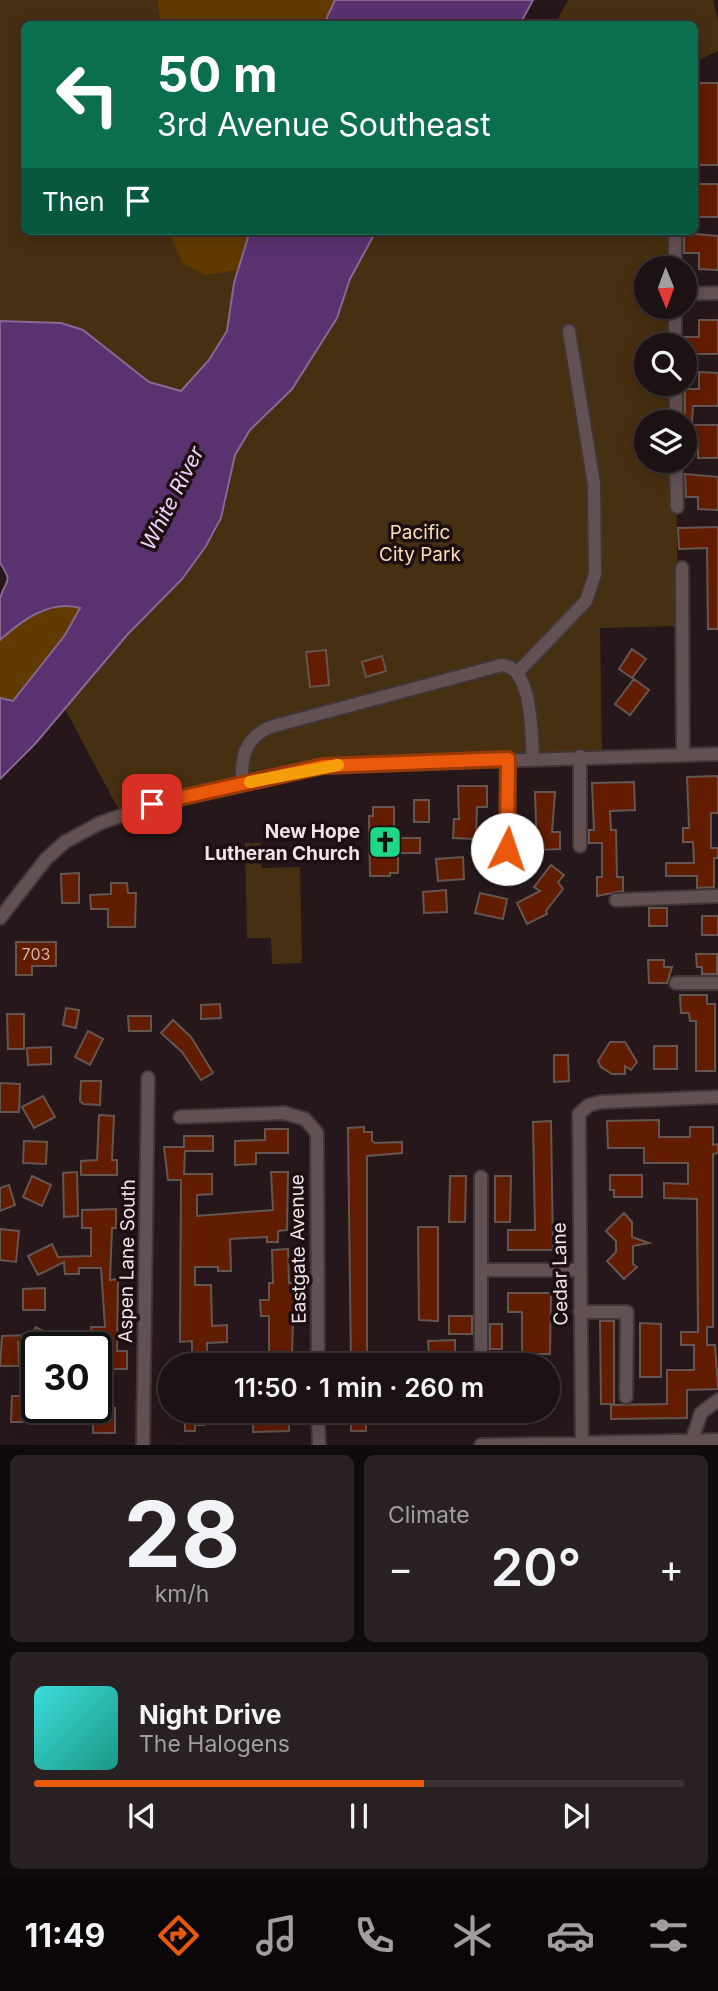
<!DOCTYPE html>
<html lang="en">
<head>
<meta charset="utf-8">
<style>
  :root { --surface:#1c1214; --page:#292022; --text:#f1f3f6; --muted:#a09ea0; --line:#3a3234; --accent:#ea580c }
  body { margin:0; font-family:Inter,sans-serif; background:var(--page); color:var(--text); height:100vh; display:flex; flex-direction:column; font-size:26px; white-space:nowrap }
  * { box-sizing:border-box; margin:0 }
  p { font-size:23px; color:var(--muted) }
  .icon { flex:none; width:38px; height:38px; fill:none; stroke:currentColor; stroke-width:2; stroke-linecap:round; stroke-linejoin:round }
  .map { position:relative; height:1445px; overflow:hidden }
  .panel { display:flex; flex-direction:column; gap:10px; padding:10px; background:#0f0a0b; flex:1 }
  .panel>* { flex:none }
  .banner { position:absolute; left:21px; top:21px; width:677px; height:214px; border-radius:10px; box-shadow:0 4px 18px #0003,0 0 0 2px var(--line); background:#0b6e4f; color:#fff; overflow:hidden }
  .needle { width:46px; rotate:179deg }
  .tools { position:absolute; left:634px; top:256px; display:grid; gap:14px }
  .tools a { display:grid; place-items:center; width:63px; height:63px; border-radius:50%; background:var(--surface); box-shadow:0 4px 18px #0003,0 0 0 2px var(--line); font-size:35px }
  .speed { position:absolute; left:21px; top:1332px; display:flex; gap:14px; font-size:35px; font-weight:700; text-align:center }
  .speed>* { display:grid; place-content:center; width:91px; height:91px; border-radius:50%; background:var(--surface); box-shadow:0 4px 18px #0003,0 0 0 2px var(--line); line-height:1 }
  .speed .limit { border:4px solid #111; border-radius:10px; background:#fff; color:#111 }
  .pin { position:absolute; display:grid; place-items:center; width:60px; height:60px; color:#fff; margin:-30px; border-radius:14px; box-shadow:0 4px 10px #0006 }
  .me { position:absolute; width:77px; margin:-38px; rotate:4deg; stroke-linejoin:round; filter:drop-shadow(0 0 5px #0008) }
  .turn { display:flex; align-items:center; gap:24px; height:147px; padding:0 21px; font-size:32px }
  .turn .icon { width:91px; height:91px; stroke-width:2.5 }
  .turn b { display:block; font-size:49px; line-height:60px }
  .then { display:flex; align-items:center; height:66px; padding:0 21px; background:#0003; gap:14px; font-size:26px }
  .big { font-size:52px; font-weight:600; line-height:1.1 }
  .panel .widget { flex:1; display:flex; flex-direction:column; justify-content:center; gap:10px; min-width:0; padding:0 24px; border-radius:10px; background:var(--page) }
  .panel .dial { align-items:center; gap:0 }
  .dial b { font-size:91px; line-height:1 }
  .song { display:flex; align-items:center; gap:21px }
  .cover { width:84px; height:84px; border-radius:10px; background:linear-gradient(135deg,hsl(180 70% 55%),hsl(170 70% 35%)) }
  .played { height:7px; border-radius:4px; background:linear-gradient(90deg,var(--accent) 60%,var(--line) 60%) }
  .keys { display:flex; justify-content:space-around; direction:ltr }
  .heat { display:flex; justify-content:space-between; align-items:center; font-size:38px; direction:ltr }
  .panel .tiles { flex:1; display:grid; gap:10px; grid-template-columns:1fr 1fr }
  .widget:last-child { grid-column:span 2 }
  .trip { position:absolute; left:158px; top:1353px; width:402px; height:70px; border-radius:35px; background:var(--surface); box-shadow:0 4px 18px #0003,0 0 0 2px var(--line); font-weight:600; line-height:70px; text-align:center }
  .dock { display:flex; height:112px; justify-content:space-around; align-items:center; background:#0b0708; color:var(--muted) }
  .dock .icon { width:49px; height:49px }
  .dock .selected { color:var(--accent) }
  .dock b { font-size:32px; color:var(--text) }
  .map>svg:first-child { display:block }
</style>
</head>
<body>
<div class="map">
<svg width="718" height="1445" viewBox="0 0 718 1445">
  <rect width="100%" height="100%" fill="#26181a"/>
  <path fill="#472f11" d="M0,0h157l4,24h-137v207h144v4l37,40 36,-5c-9,19 -6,39 -13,59 -8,24 -31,44 -47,63l-32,-10 -50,-41 -38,-18 -61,-2z
    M568,0h145l5,21v30l-23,11v-38h-140z
    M376,231h299v37h-29v38h29v39h-29v38h30v39h-30v38h30l2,166 -78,2 2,127 -279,11 -202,48 -56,-105 62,-74 55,-56 33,-46 11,-30 9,-48 15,-25 42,-41 45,-71 13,-39z
    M245,843h16l1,25 38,-1 2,96 -30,1 -1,-26h-24z"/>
  <path fill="#613a00" d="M157,0h178l-11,24h-163z
    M168,231h82l-9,39 -36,5 -22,-12z
    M68,605l12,3 -15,27 -52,67 -13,-4v-58c20,-18 41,-31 68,-35z"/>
  <path fill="#59326f" stroke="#866893" stroke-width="2" d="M335,0h198l-13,24h-196z
    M250,231h126l-26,48 -13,39 -45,71 -42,41 -15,25 -14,63 -15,28 -24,33 -55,56 -92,109 -35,35v-81l13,3 52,-66 15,-27c-30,-9 -59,13 -80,32 0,-13 0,-29 0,-41 4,-19 15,-14 0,-36v-242l61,2 22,7 66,52 32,9 28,-31 18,-29 7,-48z"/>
  <path fill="#621c00" stroke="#655550" stroke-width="2" d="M698,83h20v82h-19z
    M698,184h20v33h-19z
    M684,233l34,3v34l-19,-1v-16h-15z
    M699,320h19v34h-34v-17h15z
    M699,372l19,1v33h-25l-1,16h-7v-33h14z
    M684,425h34v33h-20v-18h-14z
    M685,474l33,3v33l-20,-1v-12h-12z
    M718,527v102h-10l-1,-81 -28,1 -1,-21z
    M632,649l14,10 -14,19 -13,-9z
    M326,650l3,35 -19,2 -4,-35z
    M382,656l4,15 -20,6 -4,-15z
    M634,679l15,11 -19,25 -15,-11z
    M718,776v37h-7v35h7v10h-4v29l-17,1v-12h-31v-13h28l-1,-21h-10v-14h6l-2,-51z
    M634,782l1,28 -25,1 1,19h5l1,47h6v14l-26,5v-19h5v-34h-13v-13h5l-2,-47z
    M458,786h29v21h-10l-1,32 -23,-1 1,-19h5z
    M535,792h20l-3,40h8v17l-23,1z
    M414,800h15v22h-15z
    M373,807h21v31h26v15h-22v20h-8v3h-20l-1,-60h4z
    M463,857l1,22 -26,2 -2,-22z
    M551,865l13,10 -6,7 5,7 -17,22 1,3 -20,10 -10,-21 23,-12 -6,-4z
    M79,873v30h-17l-1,-29z
    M111,883h16l1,10h8l-1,34h-27v-18h-17l-1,-14 21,-1z
    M446,890l1,22 -23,1 -1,-21z
    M480,893l27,6 -4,20 -28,-6z
    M649,908h18v18h-18z
    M702,916h16v19h-16z
    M16,942h40v24h-24v9h-16z
    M696,954h21v20h-15v-7h-5z
    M648,960h16v7h8l-5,16h-18z
    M680,995h27v9h8v67h-19v-50h-6l-1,-8h-8z
    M220,1004l1,14 -20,1v-14z
    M66,1008l13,2 -3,18 -13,-3z
    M7,1014h17v35h-16z
    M128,1016h23v15h-22z
    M173,1020l18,17 22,36 -12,7 -19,-28 -21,-19z
    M88,1031l15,8 -13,26 -15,-8z
    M610,1042h15l12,20 -6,8 -6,-4v8h-13l-11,-7 -3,-6z
    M654,1046h23v23h-23z
    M51,1047v17l-23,1 -1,-17z
    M554,1055h14l1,26 -15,1z
    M81,1081h20l-1,24 -17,-1 -3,-3z
    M0,1083l20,1 -1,28h-19z
    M43,1096l12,21 -21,11 -12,-21z
    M99,1115l15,1 -2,44h5v15h-36v-14l16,-1z
    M659,1120v17h31v-10h23v18l5,-1v9l-5,1v173h-6v18h8l3,44 -31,1v28l-76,1v-14l56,-1v-34h27v-25h-13v-13h17l-1,-133 -33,-1v-15l24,1v-21h-44v-15h-36l-1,-27z
    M551,1121l2,129h-45v-20h27l-2,-108z
    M364,1127v5h8v9l3,2 27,-1v11l-35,3v209h-16l-3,-237z
    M265,1129h23v24h-32v11l-21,1v-24l30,-1z
    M184,1136h29v15h-28l-1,23h28v20l-15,1v21l76,-6 -2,-38h17l-1,58 -9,1v11h-11v-5l-37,2 1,32h-13v-4h-23v18h16l1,41 15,-1v17l-20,1v22h-15v-24l-12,1 1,-162h-13l-4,-33h20z
    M24,1141l23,1 -1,22 -23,-1z
    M77,1172l1,44 -14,1 -1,-44z
    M610,1175h32v22h-28v-7h-4z
    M32,1176l19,9 -9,21 -19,-9z
    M450,1176h16l-1,46h-16z
    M495,1176h16l-1,46h-15z
    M9,1185l6,20 -15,6v-23z
    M116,1209v19h-4l-2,52 8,-1 -1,72h10v18h-17v40l5,-1v25h-22v-26h3v-27h3l-1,-35h-6l-1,-18h14l-4,-59h-22v6h-14l-1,-12 -26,13 -10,-19 24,-12 6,13 33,-1v-28h-9v-18z
    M624,1213l8,9v15l17,6 -16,3v18l4,3 -13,12 -17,-18 9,-9v-11l-10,-10z
    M418,1227h20v94l-19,-1z
    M0,1229l19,2 -3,31 -16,-2z
    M288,1249l1,34h5l-2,73h-3v9h-20v-49h-8l-1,-16h9v-17h4l-1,-33z
    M45,1288v22h-22v-21z
    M508,1293h43l-1,61h-28v-42h-14z
    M449,1316h23v18h-23z
    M600,1321h14v83h-13z
    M640,1323l21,1v53h-21z
    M490,1324h12v25h-12z
    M36,1327l19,11 -6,10h-12v5l-19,-11 1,24h-19l2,-30 29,-1z
    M455,1340v15l-26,1 -1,-15z
    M12,1396h13v26h-14z
    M185,1410h45v10l-25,1v4h-10v6h-10z
    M275,1410h14v21l-36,1v-14l22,-1z
    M351,1410h15v21h-15z"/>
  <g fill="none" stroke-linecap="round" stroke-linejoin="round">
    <defs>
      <path id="minor" d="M675,231v37
        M684,294l34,-1
        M675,306v39
        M676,383v39
        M676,460l1,47
        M682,568l1,186
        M518,672l68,-71 9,-27 -1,-90 -25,-153
        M580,756v90
        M242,784c-1,-27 2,-45 28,-57l232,-62c31,3 29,68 31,93
        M502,862l7,-28 -1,-75
        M616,900l102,-4
        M0,918l46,-59 19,-17 35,-19 52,-18 171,-39 395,-12
        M676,983h42
        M180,1117l104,-4 21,6 12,14 1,232
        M481,1270h98
        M580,1312h47l-1,85
        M481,1353v-176
        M318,1410l1,35
        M692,1440l9,-27 17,-13
        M582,1442l-3,-328 10,-9 12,-3 117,-5
        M143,1445l5,-367
        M481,1445l237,-5"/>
    </defs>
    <use href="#minor" stroke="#403636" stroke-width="16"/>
    <use href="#minor" stroke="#625153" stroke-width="12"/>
  </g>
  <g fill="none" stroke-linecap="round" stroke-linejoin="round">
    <defs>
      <path id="route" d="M152,804l171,-38 185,-7 -1,90"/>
    </defs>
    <use href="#route" stroke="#983908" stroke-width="18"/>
    <use href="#route" stroke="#ea580c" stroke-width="12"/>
    <path stroke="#f59e0b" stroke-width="12" d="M250,782l88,-17"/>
  </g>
  <defs>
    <symbol id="church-square" viewBox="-11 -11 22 22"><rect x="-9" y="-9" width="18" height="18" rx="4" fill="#1ed887" stroke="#1d0f11"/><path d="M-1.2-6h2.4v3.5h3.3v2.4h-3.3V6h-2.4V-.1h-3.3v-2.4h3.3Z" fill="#111"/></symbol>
  </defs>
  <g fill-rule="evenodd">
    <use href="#church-square" x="366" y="823" width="38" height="38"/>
  </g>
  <g text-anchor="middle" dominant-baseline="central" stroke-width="7" stroke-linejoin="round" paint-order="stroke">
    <g font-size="16" fill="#ccb3ac">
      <text x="36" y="954">703</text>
    </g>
    <g font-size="19" fill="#fbddbc" stroke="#1d0f11">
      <text x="420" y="532">Pacific<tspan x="420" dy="22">City Park</tspan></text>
    </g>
    <g font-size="19" font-weight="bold" fill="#f0e5e6" stroke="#1d0f11" text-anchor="end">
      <text x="360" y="831">New Hope<tspan x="360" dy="22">Lutheran Church</tspan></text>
    </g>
    <g font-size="19" fill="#f0e5e6" stroke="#1d0f11">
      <text transform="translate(298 1249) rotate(-91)">Eastgate Avenue</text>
      <text transform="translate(127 1261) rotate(-89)">Aspen Lane South</text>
      <text transform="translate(560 1274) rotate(-91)">Cedar Lane</text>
    </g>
    <g font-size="21" font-style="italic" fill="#ebd5fa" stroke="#1d0f11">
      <text transform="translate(172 498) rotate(-63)">White River</text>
    </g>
  </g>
</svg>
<div class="tools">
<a><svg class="needle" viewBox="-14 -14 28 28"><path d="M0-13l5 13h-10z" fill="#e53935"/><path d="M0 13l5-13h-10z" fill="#a09ea0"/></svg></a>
<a><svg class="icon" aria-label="search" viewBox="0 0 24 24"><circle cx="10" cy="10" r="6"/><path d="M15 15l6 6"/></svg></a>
<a><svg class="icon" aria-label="layers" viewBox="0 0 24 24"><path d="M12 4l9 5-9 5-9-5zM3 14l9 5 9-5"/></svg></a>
</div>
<div class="speed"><div class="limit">30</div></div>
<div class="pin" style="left:152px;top:804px;background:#d93025"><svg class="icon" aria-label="arrive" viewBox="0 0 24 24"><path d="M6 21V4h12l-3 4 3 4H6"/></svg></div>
<svg class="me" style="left:507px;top:849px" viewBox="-20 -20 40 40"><circle r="19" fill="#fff"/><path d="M0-13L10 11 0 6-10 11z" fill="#ea580c"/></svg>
<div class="trip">11:50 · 1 min · 260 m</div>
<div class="banner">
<div class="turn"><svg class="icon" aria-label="left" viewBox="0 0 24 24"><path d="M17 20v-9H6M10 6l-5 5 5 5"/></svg><div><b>50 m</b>3rd Avenue Southeast</div></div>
<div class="then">Then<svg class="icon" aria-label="arrive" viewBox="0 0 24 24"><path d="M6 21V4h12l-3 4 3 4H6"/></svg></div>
</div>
</div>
<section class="panel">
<div class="tiles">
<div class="widget dial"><b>28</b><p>km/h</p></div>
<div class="widget"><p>Climate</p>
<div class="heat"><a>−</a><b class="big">20°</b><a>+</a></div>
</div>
<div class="widget">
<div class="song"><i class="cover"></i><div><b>Night Drive</b><p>The Halogens</p></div></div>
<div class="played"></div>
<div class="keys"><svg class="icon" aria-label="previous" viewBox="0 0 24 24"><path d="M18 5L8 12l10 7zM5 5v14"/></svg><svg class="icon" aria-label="pause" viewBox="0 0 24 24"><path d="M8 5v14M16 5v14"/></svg><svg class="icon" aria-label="next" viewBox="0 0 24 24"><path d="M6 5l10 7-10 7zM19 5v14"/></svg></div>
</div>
</div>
</section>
<nav class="dock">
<b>11:49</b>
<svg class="icon selected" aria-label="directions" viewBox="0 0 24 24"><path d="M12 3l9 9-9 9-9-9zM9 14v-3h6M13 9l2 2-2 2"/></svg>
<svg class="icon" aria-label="music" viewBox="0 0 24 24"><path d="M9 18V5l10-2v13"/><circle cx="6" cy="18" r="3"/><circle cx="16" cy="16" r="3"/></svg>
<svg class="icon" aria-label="phone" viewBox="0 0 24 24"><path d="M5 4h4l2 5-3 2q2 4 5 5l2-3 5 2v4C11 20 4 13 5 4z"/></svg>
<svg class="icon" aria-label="climate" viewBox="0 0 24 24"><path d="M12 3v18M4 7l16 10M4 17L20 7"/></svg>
<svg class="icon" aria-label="car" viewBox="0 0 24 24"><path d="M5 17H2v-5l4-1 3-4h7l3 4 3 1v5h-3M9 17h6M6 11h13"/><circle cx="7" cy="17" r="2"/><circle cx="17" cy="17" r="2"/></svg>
<svg class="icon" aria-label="filters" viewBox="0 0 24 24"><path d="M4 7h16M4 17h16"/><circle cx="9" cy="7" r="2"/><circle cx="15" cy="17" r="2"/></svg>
</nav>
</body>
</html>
